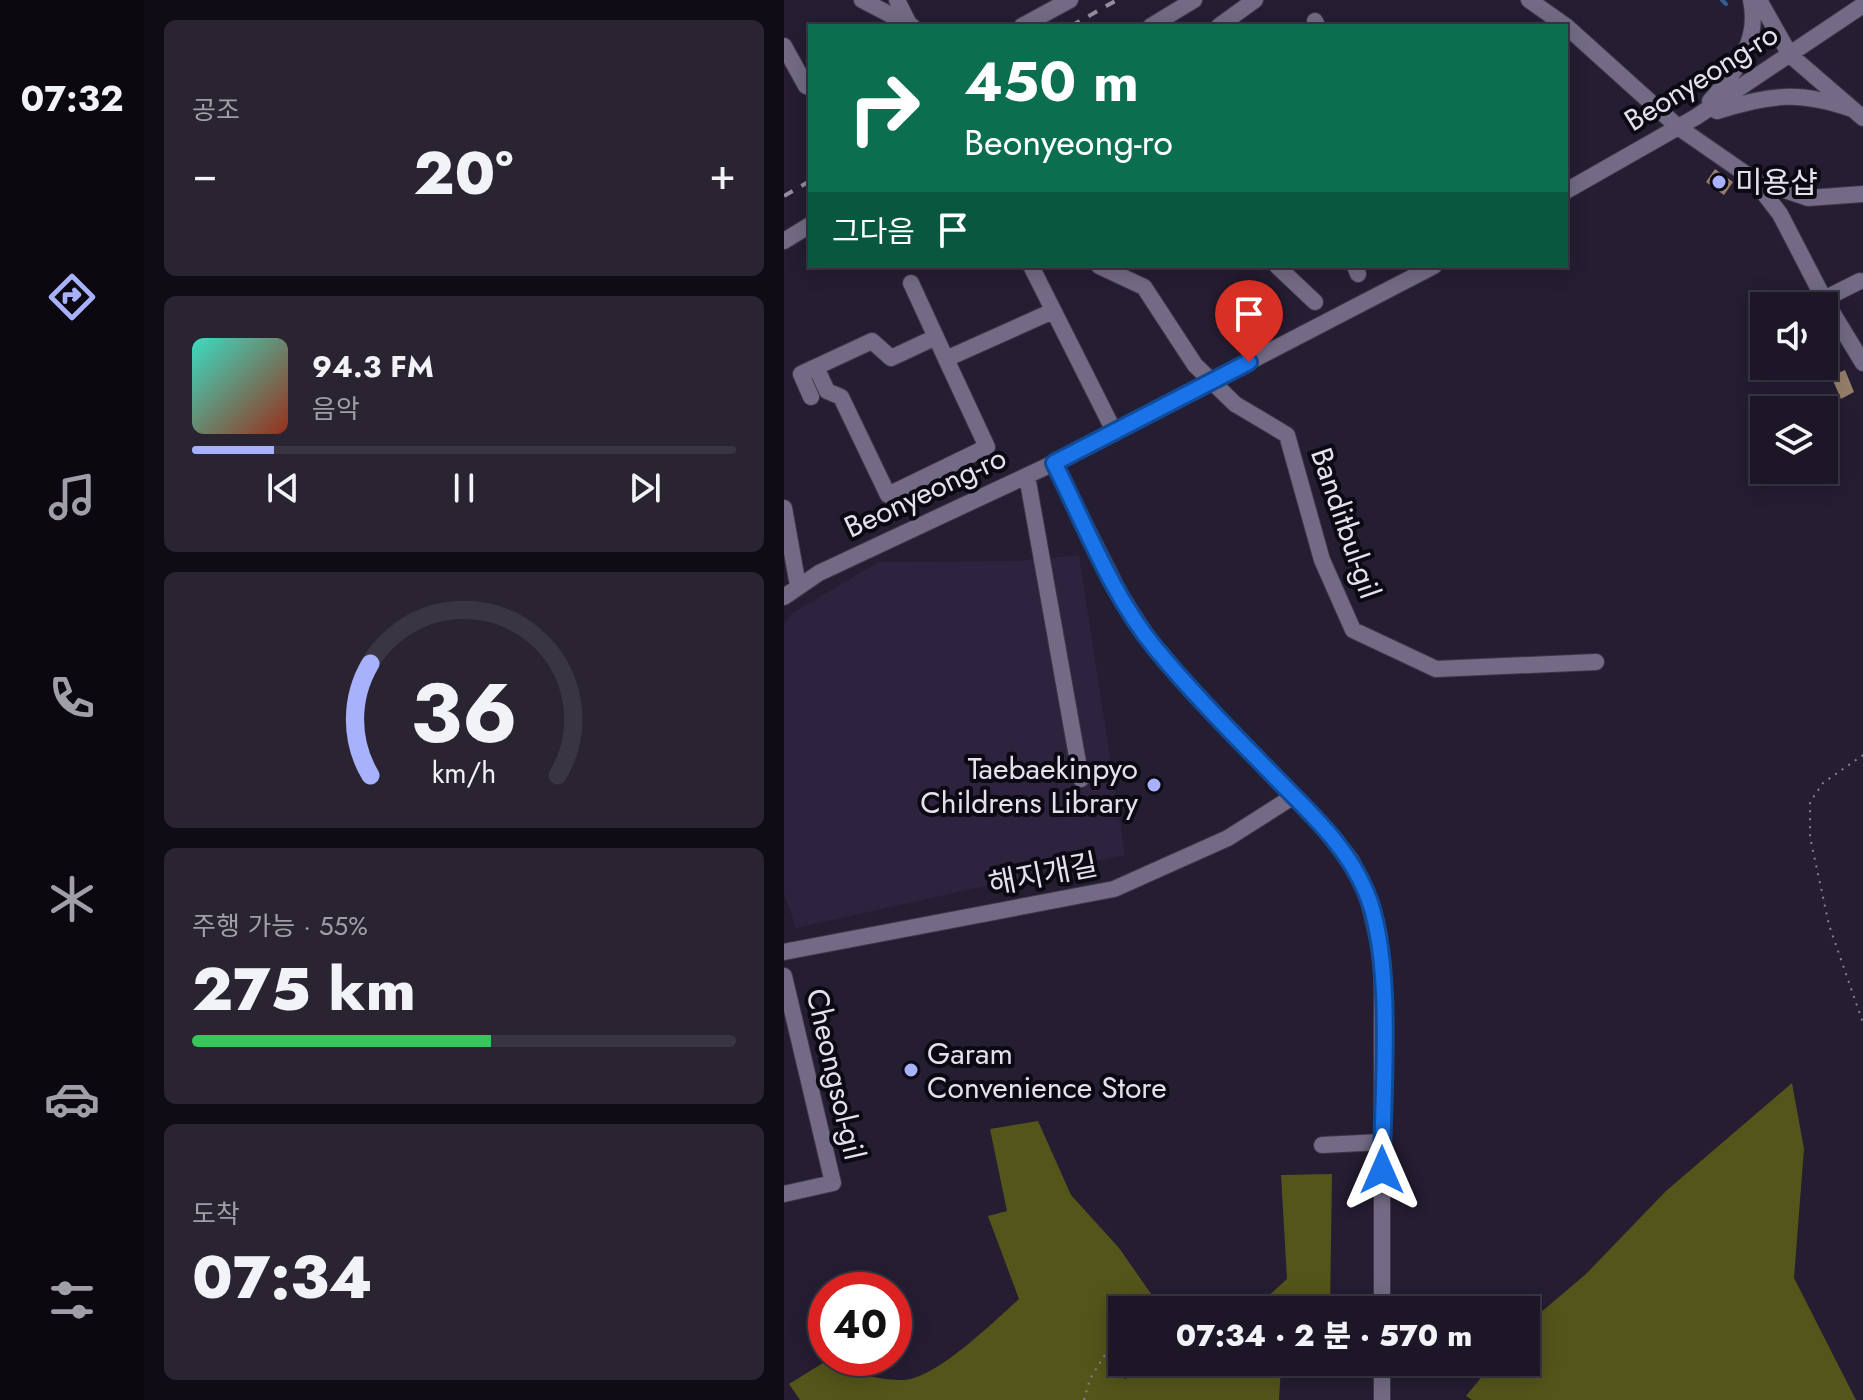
<!DOCTYPE html>
<html lang="ko">
<head>
<meta charset="utf-8">
<style>
  :root { --surface:#1c1626; --page:#292332; --text:#f1f3f6; --muted:#a09fa7; --line:#3a3543; --accent:#a7b1fc }
  body { margin:0; font-family:Jost,"Noto Sans KR",sans-serif; background:var(--page); color:var(--text); height:100vh; display:flex; flex-direction:column; font-size:30px; white-space:nowrap }
  * { box-sizing:border-box; margin:0 }
  p { font-size:26px; color:var(--muted) }
  .icon { flex:none; width:44px; height:44px; fill:none; stroke:currentColor; stroke-width:2; stroke-linecap:round; stroke-linejoin:round }
  .map { position:relative; flex:1; overflow:hidden }
  .drawer { display:flex; flex-direction:column; gap:20px; padding:20px; background:#0f0c15; width:640px }
  .drawer>* { flex:none }
  .top-card { position:absolute; left:24px; top:24px; width:760px; height:244px; border-radius:0px; box-shadow:0 4px 20px #0003,0 0 0 2px var(--line); background:#0b6e4f; color:#fff; overflow:hidden }
  .tools { position:absolute; left:966px; top:292px; display:grid; gap:16px }
  .tools a { display:grid; place-items:center; width:88px; height:88px; border-radius:0px; background:var(--surface); box-shadow:0 4px 20px #0003,0 0 0 2px var(--line); font-size:40px }
  .speed { position:absolute; left:24px; top:1272px; display:flex; gap:16px; font-size:40px; font-weight:700; text-align:center }
  .speed>* { display:grid; place-content:center; width:104px; height:104px; border-radius:50%; background:var(--surface); box-shadow:0 4px 20px #0003,0 0 0 2px var(--line); line-height:1 }
  .speed .limit { border:12px solid #d22; background:#fff; color:#111 }
  .pin { position:absolute; display:grid; place-items:center; width:68px; height:68px; color:#fff; margin:-82px -34px; border-radius:50% 50% 50% 0; rotate:-45deg; box-shadow:0 0 8px #0007 }
  .pin .icon { rotate:45deg }
  .me { position:absolute; width:88px; margin:-44px; rotate:0deg; stroke-linejoin:round; filter:drop-shadow(0 0 6px #0008) }
  .turn { display:flex; align-items:center; gap:28px; height:168px; padding:0 24px; font-size:36px }
  .turn .icon { width:104px; height:104px; stroke-width:2.5 }
  .turn b { display:block; font-size:56px; line-height:68px }
  .then { display:flex; align-items:center; height:76px; padding:0 24px; background:#0003; gap:16px; font-size:30px }
  .big { font-size:60px; font-weight:800; line-height:1.1 }
  .drawer .widget { flex:1; display:flex; flex-direction:column; justify-content:center; gap:12px; min-width:0; padding:0 28px; border-radius:12px; background:var(--page) }
  .drawer .dial { align-items:center; gap:0 }
  .dial svg { height:208px; overflow:visible; fill:none; stroke:var(--line); stroke-width:7; stroke-linecap:round; text-anchor:middle }
  .dial text { fill:var(--text); stroke:none }
  .song { display:flex; align-items:center; gap:24px }
  .cover { width:96px; height:96px; border-radius:12px; background:linear-gradient(135deg,hsl(170 70% 55%),hsl(10 70% 35%)) }
  .played { height:8px; border-radius:4px; background:linear-gradient(90deg,var(--accent) 15%,var(--line) 15%) }
  .keys { display:flex; justify-content:space-around; direction:ltr }
  .heat { display:flex; justify-content:space-between; align-items:center; font-size:44px; direction:ltr }
  .charge { height:12px; border-radius:6px; background:linear-gradient(90deg,#34c759 55%,var(--line) 0) }
  .trip { position:absolute; left:324px; top:1296px; width:432px; height:80px; border-radius:0px; background:var(--surface); box-shadow:0 4px 20px #0003,0 0 0 2px var(--line); font-weight:800; line-height:80px; text-align:center }
  main { display:flex; flex:1; min-height:0 }
  .tabs { display:flex; flex-direction:column; width:144px; justify-content:space-around; align-items:center; background:#0b090f; color:var(--muted) }
  .tabs .icon { width:56px; height:56px }
  .tabs .current { color:var(--accent) }
  .tabs b { font-size:36px; color:var(--text) }
  .map>svg:first-child { display:block }
</style>
</head>
<body>
<main>
<nav class="tabs">
<b>07:32</b>
<svg class="icon current" aria-label="directions" viewBox="0 0 24 24"><path d="M12 3l9 9-9 9-9-9zM9 14v-3h6M13 9l2 2-2 2"/></svg>
<svg class="icon" aria-label="music" viewBox="0 0 24 24"><path d="M9 18V5l10-2v13"/><circle cx="6" cy="18" r="3"/><circle cx="16" cy="16" r="3"/></svg>
<svg class="icon" aria-label="phone" viewBox="0 0 24 24"><path d="M5 4h4l2 5-3 2q2 4 5 5l2-3 5 2v4C11 20 4 13 5 4z"/></svg>
<svg class="icon" aria-label="climate" viewBox="0 0 24 24"><path d="M12 3v18M4 7l16 10M4 17L20 7"/></svg>
<svg class="icon" aria-label="car" viewBox="0 0 24 24"><path d="M5 17H2v-5l4-1 3-4h7l3 4 3 1v5h-3M9 17h6M6 11h13"/><circle cx="7" cy="17" r="2"/><circle cx="17" cy="17" r="2"/></svg>
<svg class="icon" aria-label="filters" viewBox="0 0 24 24"><path d="M4 7h16M4 17h16"/><circle cx="9" cy="7" r="2"/><circle cx="15" cy="17" r="2"/></svg>
</nav>
<section class="drawer">
<div class="widget"><p>공조</p>
<div class="heat"><a>−</a><b class="big">20°</b><a>+</a></div>
</div>
<div class="widget">
<div class="song"><i class="cover"></i><div><b>94.3 FM</b><p>음악</p></div></div>
<div class="played"></div>
<div class="keys"><svg class="icon" aria-label="previous" viewBox="0 0 24 24"><path d="M18 5L8 12l10 7zM5 5v14"/></svg><svg class="icon" aria-label="pause" viewBox="0 0 24 24"><path d="M8 5v14M16 5v14"/></svg><svg class="icon" aria-label="next" viewBox="0 0 24 24"><path d="M6 5l10 7-10 7zM19 5v14"/></svg></div>
</div>
<div class="widget dial"><svg viewBox="0 0 100 80">
<path d="M14 69A42 42 0 1 1 86 69"/>
<path d="M14 69A42 42 0 0 1 14 26" stroke="#a7b1fc"/>
<text x="50" y="56" font-size="32" font-weight="700">36</text>
<text x="50" y="72" font-size="11">km/h</text>
</svg></div>
<div class="widget"><p>주행 가능 · 55%</p><b class="big">275 km</b><div class="charge"></div></div>
<div class="widget"><p>도착</p><b class="big">07:34</b></div>
</section>
<div class="map">
<svg width="1079" height="1400" viewBox="0 0 1079 1400">
  <rect width="100%" height="100%" fill="#251d32"/>
  <path fill="#2d233e" d="M295,555l46,300 -329,73 -12,-35v-269l8,-11 87,-51 137,-1z"/>
  <path fill="#54551a" d="M1008,1083l12,66 -10,129 62,122h-384l-6,-4 28,-34h32v-37l60,-51 80,-83z
    M254,1121l33,74 48,53 37,53 -8,9 -34,-3 -4,67 16,5 12,-17h190l-47,3 -2,35h-479l-11,-16 34,-21c25,7 54,18 80,17 33,-1 91,-59 116,-81l-31,-83 19,-5 -17,-82z
    M548,1174l-2,136h-165l6,-5 84,3 32,-29 -6,-104z"/>
  <g fill="none" stroke-linecap="round" stroke-linejoin="round">
    <path stroke="#305f94" stroke-width="4" d="M938,0l4,4"/>
  </g>
  <path fill="#957f6a" d="M931,169l18,13 -9,13 -18,-13z
    M1061,370l9,22 -13,7 -10,-23z"/>
  <g fill="none" stroke-linecap="round" stroke-linejoin="round">
    <defs>
      <path id="minor" d="M78,0l50,26
        M113,0l13,26
        M745,0l37,26
        M975,0l31,55 73,63
        M531,21l2,5
        M238,26l48,-26
        M367,26l43,-26
        M435,26l36,-26
        M782,26l112,101 75,52 27,35 44,85 39,64
        M0,46l22,40
        M926,101c26,-29 50,-60 41,-101
        M933,111c55,-16 80,-21 135,-2
        M974,181l50,17 55,-4
        M782,191l130,-74 167,-112
        M0,241l26,-16
        M247,266l83,165
        M315,266l45,21 51,78
        M493,266l38,36
        M571,266l3,8
        M127,283l35,76
        M1040,299l36,-18
        M152,337l-45,21 -19,-17 -56,26 11,24 14,6 47,98 99,-48 -41,-88 107,-48
        M27,397l-10,-23 15,-7
        M451,404l52,31 35,125 31,70 83,39 160,-7
        M270,463l66,131 33,52 40,46 135,140 23,28 16,33 15,66v351
        M243,476l54,303
        M0,508l14,78
        M0,597l35,-24 235,-110 380,-197
        M0,952l330,-63 114,-51 66,-42
        M0,976l49,207 -49,11
        M538,1145l60,-3
        M598,1400v-38"/>
    </defs>
    <use href="#minor" stroke="#3d3749" stroke-width="18"/>
    <path stroke="#868092" stroke-width="2" stroke-dasharray="2 6" stroke-linecap="butt" d="M1079,755l-40,28 -13,19v35l19,88 34,98
      M348,1310l4,-7
      M300,1400l6,-21 32,-52"/>
    <use href="#minor" stroke="#736b85" stroke-width="16"/>
    <path stroke="#938d9e" stroke-width="4" stroke-dasharray="10 10" stroke-linecap="butt" d="M287,26l46,-26
      M0,196l26,-15"/>
    <defs>
      <path id="minor-bridge" d="M411,365l40,39"/>
    </defs>
    <use href="#minor-bridge" stroke="#3d3749" stroke-width="18" stroke-linecap="butt"/>
    <use href="#minor-bridge" stroke="#736b85" stroke-width="16"/>
  </g>
  <g fill="none" stroke-linecap="round" stroke-linejoin="round">
    <defs>
      <path id="route" d="M465,362l-195,101c31,61 58,133 102,186 38,46 79,87 120,129 34,35 71,68 90,114 29,68 16,201 16,278"/>
    </defs>
    <use href="#route" stroke="#114b97" stroke-width="20"/>
    <use href="#route" stroke="#1a73e8" stroke-width="14"/>
  </g>
  <g fill="#a7b1fc" stroke="#0d0913" stroke-width="3">
    <circle cx="935" cy="182" r="8"/>
    <circle cx="370" cy="785" r="8"/>
    <circle cx="127" cy="1070" r="8"/>
  </g>
  <g text-anchor="middle" dominant-baseline="central" stroke-width="8" stroke-linejoin="round" paint-order="stroke">
    <g font-size="30" fill="#e4e0ee" stroke="#0d0913">
      <text transform="translate(917 77) rotate(-32)">Beonyeong-ro</text>
      <text transform="translate(141 492) rotate(-25)">Beonyeong-ro</text>
      <text transform="translate(562 523) rotate(71)">Banditbul-gil</text>
      <text transform="translate(259 874) rotate(-11)">해지개길</text>
      <text transform="translate(52 1074) rotate(77)">Cheongsol-gil</text>
    </g>
    <g font-size="30" fill="#e4e0ee" stroke="#0d0913" text-anchor="start">
      <text x="951" y="182">미용샵</text>
      <text x="354" y="768" text-anchor="end">Taebaekinpyo<tspan x="354" dy="34">Childrens Library</tspan></text>
      <text x="143" y="1053">Garam<tspan x="143" dy="34">Convenience Store</tspan></text>
    </g>
  </g>
</svg>
<div class="tools">
<a><svg class="icon" aria-label="sound" viewBox="0 0 24 24"><path d="M4 9h4l5-4v14l-5-4H4zM17 9q2 3 0 6"/></svg></a>
<a><svg class="icon" aria-label="layers" viewBox="0 0 24 24"><path d="M12 4l9 5-9 5-9-5zM3 14l9 5 9-5"/></svg></a>
</div>
<div class="speed"><div class="limit">40</div></div>
<div class="pin" style="left:465px;top:362px;background:#d93025"><svg class="icon" aria-label="arrive" viewBox="0 0 24 24"><path d="M6 21V4h12l-3 4 3 4H6"/></svg></div>
<svg class="me" style="left:598px;top:1170px" viewBox="-20 -20 40 40"><path d="M0-17L14 15 0 8-14 15z" fill="#1a73e8" stroke="#fff" stroke-width="4"/></svg>
<div class="trip">07:34 · 2 분 · 570 m</div>
<div class="top-card">
<div class="turn"><svg class="icon" aria-label="right" viewBox="0 0 24 24"><path d="M7 20v-9h11M14 6l5 5-5 5"/></svg><div><b>450 m</b>Beonyeong-ro</div></div>
<div class="then">그다음<svg class="icon" aria-label="arrive" viewBox="0 0 24 24"><path d="M6 21V4h12l-3 4 3 4H6"/></svg></div>
</div>
</div>
</main>
</body>
</html>
